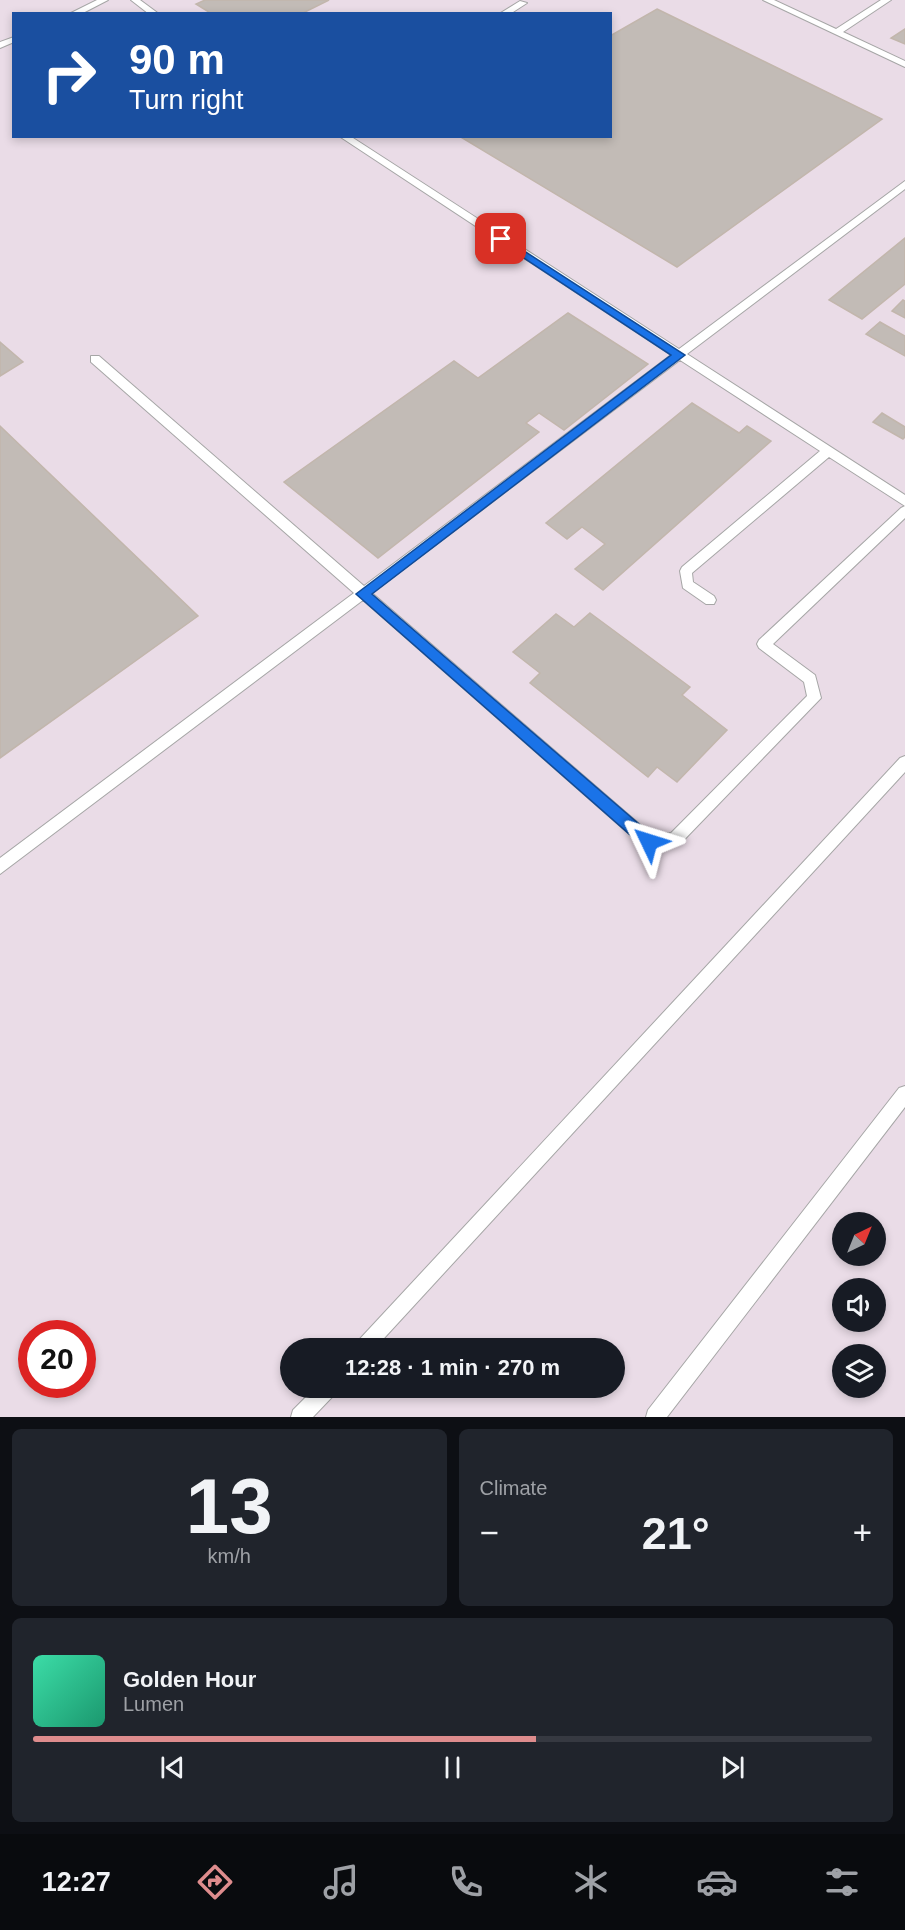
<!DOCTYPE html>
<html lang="en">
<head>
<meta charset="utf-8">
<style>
  :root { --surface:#171b24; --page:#20242c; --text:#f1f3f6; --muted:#9ea1a6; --line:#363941; --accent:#de8c8d }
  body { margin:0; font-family:Arial,sans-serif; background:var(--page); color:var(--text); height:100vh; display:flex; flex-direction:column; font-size:22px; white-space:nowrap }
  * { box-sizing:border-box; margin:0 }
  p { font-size:20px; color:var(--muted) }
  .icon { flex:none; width:33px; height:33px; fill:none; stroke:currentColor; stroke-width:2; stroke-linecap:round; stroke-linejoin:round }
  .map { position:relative; height:1417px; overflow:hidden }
  .details { display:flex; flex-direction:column; gap:12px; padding:12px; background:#0d0f14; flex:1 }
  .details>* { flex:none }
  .top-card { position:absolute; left:12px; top:12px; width:600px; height:126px; border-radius:0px; box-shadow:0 3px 9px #0003; background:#1a4fa0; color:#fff; overflow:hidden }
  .needle { width:39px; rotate:43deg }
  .fabs { position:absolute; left:832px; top:1212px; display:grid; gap:12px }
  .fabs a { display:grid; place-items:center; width:54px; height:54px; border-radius:50%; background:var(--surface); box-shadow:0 3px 9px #0003; font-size:30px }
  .speed { position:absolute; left:18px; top:1320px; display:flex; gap:12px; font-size:30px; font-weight:700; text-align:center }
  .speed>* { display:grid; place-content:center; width:78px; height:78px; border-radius:50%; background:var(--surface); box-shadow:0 3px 9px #0003; line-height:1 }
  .speed .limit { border:9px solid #d22; background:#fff; color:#111 }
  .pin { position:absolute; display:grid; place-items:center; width:51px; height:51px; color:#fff; margin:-26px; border-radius:12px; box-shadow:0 3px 9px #0006 }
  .me { position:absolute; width:66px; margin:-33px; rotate:311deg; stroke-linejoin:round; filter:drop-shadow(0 0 4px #0008) }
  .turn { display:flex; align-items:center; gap:21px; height:126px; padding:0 18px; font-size:27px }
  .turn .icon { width:78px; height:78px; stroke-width:2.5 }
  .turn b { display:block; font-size:42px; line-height:51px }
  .big { font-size:45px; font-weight:600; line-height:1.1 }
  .details .widget { flex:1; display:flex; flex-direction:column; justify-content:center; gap:9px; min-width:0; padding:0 21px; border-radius:9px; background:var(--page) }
  .details .dial { align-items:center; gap:0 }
  .dial b { font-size:78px; line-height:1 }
  .song { display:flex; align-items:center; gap:18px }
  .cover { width:72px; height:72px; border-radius:9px; background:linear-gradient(135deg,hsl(160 70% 55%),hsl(160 70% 35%)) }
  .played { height:6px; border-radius:3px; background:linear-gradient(90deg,var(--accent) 60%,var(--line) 60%) }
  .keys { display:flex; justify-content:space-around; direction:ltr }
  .heat { display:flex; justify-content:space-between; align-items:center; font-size:33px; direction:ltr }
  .details .tiles { flex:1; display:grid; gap:12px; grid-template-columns:1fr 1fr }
  .widget:last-child { grid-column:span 2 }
  .trip { position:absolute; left:280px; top:1338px; width:345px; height:60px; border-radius:30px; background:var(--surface); box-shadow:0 3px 9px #0003; font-weight:600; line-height:60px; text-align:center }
  .menu { display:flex; height:96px; justify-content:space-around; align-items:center; background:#090b0e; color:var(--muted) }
  .menu .icon { width:42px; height:42px }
  .menu .active { color:var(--accent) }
  .menu b { font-size:27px; color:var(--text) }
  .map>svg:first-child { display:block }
</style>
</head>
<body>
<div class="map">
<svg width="905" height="1417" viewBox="0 0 905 1417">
  <rect width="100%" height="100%" fill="#f1efe9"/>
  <path fill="#eadce7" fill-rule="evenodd" d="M0,0h905v1417h-905zM14,14h596v122h-596zM843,1222h33v34h-33zM843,1288h33v34h-33zM32,1334h50v50h-50zM291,1348h324v40h-324zM843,1354h33v34h-33z"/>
  <path fill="#c2bbb6" stroke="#c2b6ac" stroke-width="1.5" d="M205,0h124l-28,14h-89l-16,-10z
    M657,9l225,110 -205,148 -218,-131h151v-100z
    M905,29v15l-14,-6z
    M905,238v46l-43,35 -33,-19z
    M903,300l2,1v17l-13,-7z
    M568,313l80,51 -84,66 -25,-17 -13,10 13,9 -161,126 -94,-76 170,-121 24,17z
    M880,322l25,14v20l-39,-22z
    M0,342l23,20 -23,14z
    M692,403l47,30 8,-7 24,15 -168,149 -28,-21 30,-25 -23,-17 -15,12 -21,-16z
    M882,413l23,14v10l-2,2 -30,-17z
    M0,426l198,190 -198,142z
    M590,613l100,74 -8,8 45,35 -50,52 -20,-15 -9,10 -118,-94 10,-10 -27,-21 43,-38 18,13z"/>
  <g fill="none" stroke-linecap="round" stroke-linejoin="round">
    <defs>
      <path id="lane" d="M97,0h11l-27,14h-12z
        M131,0h9l19,14h-10z
        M763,0h11l62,29 45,-29h10l-48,32 62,29v6z
        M520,1l7,2 -17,11h-11z
        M14,37v5l-14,6v-6z
        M339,136h11l329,213 226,-168v8l-218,165 218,141v11l-76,-49 -137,116 1,9 21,14 2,4 -2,4h-8l-23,-16 -3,-17 2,-4 138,-116 -140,-91 -308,233 280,242 19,-2 136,-137 -3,-14 -45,-34 -2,-4 2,-4 142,-132 4,-2v12l-132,126 42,31 6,23 -141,146 -31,5 -5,-2 -281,-247 -363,274v-16l354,-265 -263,-231v-6h8l265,230 307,-231z
        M905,756v16l-530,576h-21l3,-6 543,-584z
        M905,1086v21l-238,310h-21l2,-7 251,-322z
        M315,1388h21l-2,7 -21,22h-22l2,-7z"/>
    </defs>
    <use href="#lane" stroke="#a6a6a6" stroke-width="2"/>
    <use href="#lane" fill="#fff" fill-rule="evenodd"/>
  </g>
  <path fill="#1a73e8" stroke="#114b97" stroke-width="1.5" d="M501,236l184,119 -313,239 282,243 3,5 -3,5 -5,2 -5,-2 -288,-253 315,-239 -173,-114 -2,-2z"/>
</svg>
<div class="fabs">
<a><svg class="needle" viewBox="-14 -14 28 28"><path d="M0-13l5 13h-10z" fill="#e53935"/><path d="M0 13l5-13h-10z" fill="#9ea1a6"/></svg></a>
<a><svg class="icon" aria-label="sound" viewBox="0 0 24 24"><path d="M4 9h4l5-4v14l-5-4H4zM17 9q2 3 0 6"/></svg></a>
<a><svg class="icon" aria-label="layers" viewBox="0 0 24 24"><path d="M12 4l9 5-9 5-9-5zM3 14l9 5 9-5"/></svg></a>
</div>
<div class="speed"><div class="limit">20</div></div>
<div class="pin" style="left:501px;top:239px;background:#d93025"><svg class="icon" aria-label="arrive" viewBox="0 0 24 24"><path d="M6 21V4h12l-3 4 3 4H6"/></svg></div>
<svg class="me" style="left:649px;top:842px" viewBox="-20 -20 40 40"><path d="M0-17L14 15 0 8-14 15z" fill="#1a73e8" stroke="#fff" stroke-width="4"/></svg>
<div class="trip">12:28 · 1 min · 270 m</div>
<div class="top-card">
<div class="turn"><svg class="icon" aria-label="right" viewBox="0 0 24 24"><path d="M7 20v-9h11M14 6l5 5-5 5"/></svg><div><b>90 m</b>Turn right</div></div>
</div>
</div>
<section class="details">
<div class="tiles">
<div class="widget dial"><b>13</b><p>km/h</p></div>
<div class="widget"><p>Climate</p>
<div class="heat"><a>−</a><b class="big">21°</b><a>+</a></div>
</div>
<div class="widget">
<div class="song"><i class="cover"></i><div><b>Golden Hour</b><p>Lumen</p></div></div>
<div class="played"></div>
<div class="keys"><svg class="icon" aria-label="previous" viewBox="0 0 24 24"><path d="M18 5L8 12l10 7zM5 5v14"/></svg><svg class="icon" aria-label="pause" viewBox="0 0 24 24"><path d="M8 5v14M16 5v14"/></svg><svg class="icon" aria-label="next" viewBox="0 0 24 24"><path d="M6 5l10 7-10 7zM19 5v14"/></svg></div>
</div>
</div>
</section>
<nav class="menu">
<b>12:27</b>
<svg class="icon active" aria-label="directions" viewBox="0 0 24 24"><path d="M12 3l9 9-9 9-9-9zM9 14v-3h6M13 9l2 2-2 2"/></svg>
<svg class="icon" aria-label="music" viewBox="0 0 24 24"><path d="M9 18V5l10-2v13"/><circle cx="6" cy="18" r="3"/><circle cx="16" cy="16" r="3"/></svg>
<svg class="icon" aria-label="phone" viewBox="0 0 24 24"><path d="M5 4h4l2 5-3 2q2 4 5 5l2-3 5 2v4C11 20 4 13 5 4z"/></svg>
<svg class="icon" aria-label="climate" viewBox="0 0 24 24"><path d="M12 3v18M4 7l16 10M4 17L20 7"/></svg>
<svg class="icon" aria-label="car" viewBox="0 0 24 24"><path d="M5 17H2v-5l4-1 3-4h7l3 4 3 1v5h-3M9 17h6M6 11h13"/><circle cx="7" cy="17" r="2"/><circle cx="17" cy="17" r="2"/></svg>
<svg class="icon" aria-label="filters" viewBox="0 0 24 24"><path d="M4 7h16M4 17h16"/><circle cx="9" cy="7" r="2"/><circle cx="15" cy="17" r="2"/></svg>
</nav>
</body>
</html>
